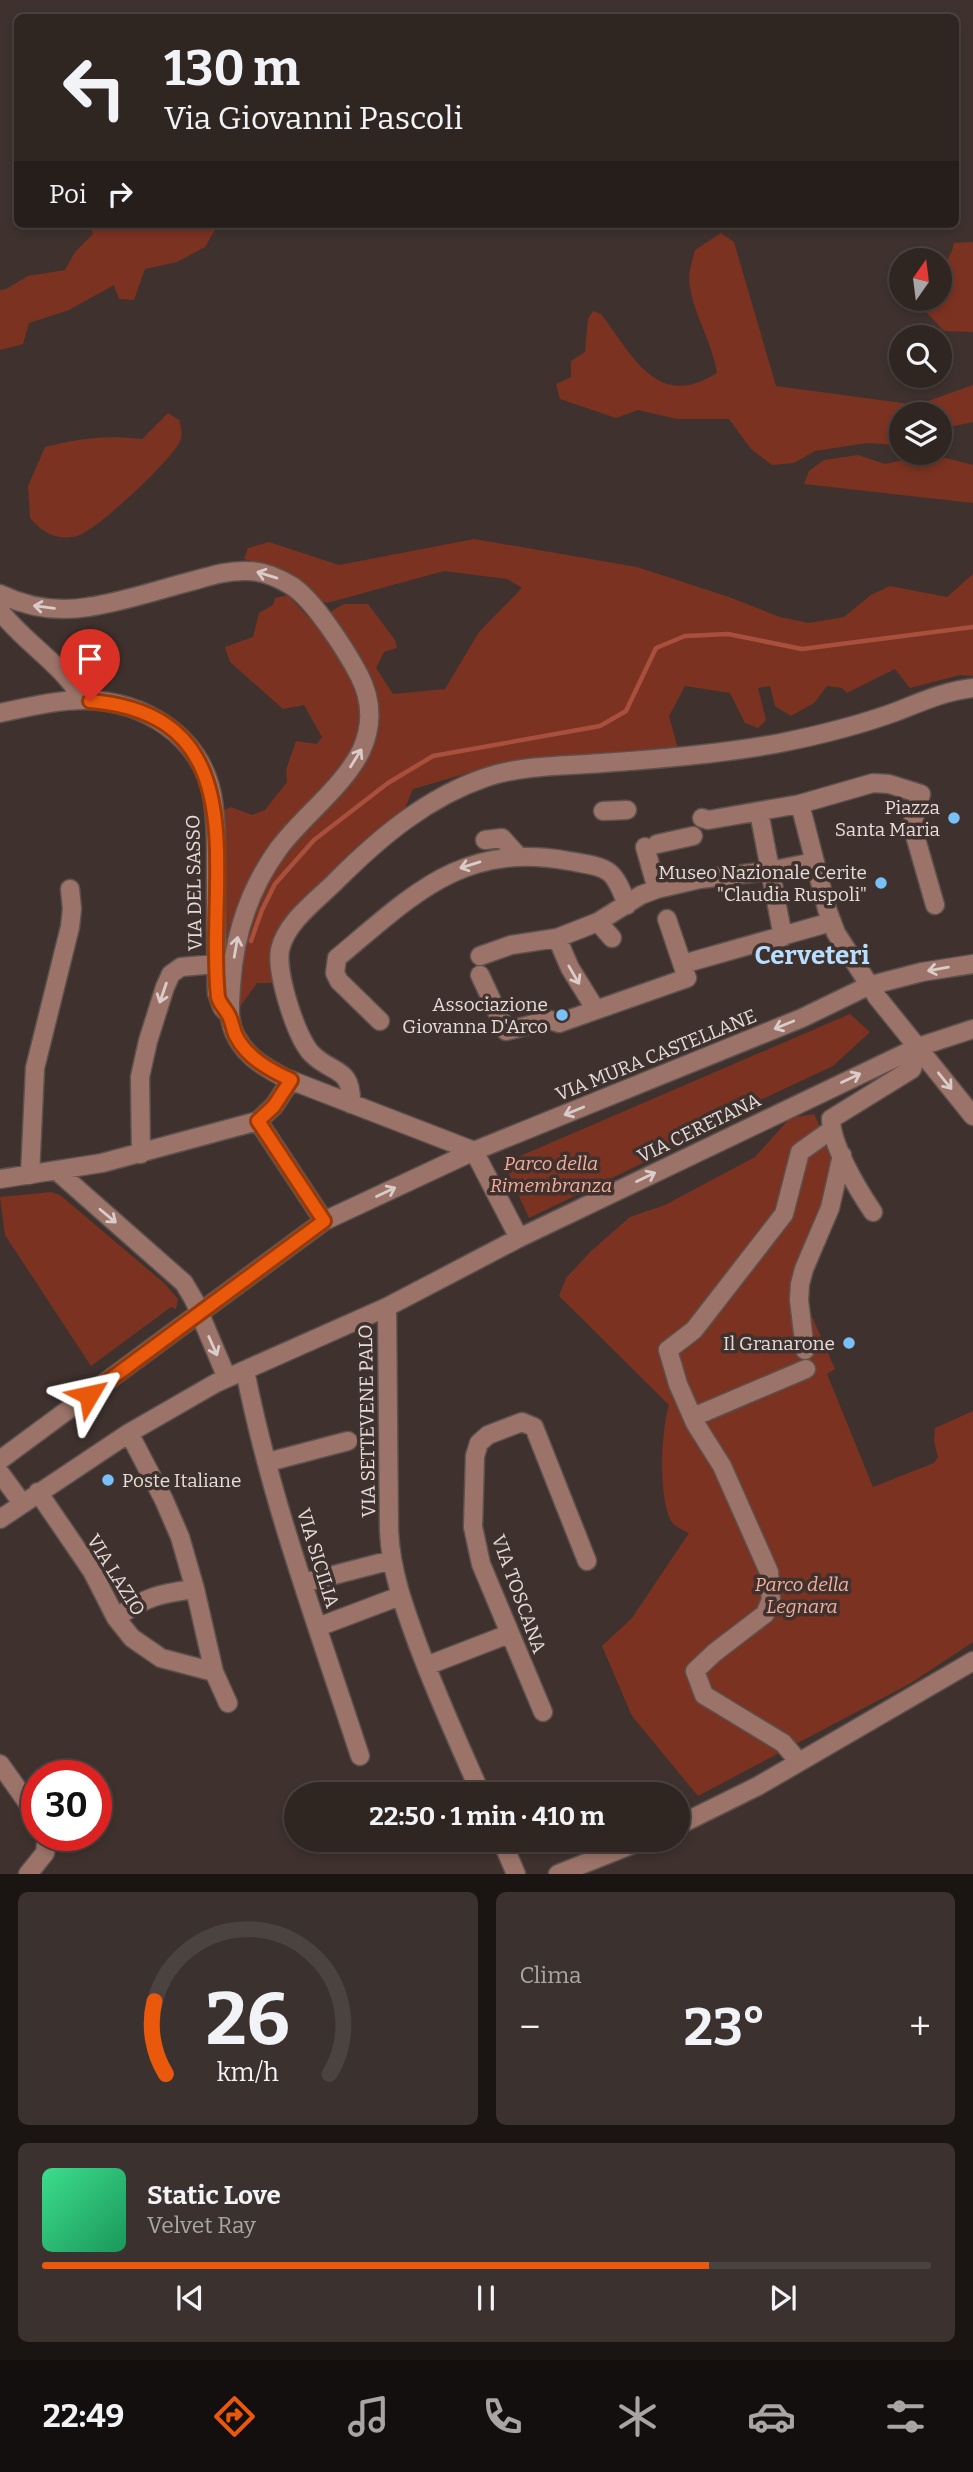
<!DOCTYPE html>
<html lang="it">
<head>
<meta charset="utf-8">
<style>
  :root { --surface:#2f2622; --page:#3b322f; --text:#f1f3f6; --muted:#a7a5a5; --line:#4a4340; --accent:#ea580c }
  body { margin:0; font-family:Bitter,serif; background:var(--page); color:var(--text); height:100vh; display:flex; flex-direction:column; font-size:26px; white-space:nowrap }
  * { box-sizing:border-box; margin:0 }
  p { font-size:23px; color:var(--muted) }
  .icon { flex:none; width:38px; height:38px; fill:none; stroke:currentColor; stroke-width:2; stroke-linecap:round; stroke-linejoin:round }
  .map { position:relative; height:1874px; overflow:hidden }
  .side { display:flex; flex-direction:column; gap:18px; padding:18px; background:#1a1513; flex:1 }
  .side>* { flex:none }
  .hud { position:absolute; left:14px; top:14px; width:945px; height:214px; border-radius:10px; box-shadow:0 4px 10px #0003,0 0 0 2px var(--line); background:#2f2622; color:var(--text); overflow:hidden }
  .needle { width:46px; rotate:14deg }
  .fabs { position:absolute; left:889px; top:248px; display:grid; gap:14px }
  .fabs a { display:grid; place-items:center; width:63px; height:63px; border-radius:50%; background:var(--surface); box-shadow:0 4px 10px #0003,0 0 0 2px var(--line); font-size:35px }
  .speed { position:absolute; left:21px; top:1760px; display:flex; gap:14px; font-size:35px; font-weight:700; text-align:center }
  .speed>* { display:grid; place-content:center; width:91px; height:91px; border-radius:50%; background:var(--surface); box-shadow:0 4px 10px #0003,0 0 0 2px var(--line); line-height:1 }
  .speed .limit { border:10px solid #d22; background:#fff; color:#111 }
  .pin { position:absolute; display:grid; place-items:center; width:60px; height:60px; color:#fff; margin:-72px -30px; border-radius:50% 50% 50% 0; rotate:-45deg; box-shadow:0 0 7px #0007 }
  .pin .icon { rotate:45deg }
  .me { position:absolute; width:77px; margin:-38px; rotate:54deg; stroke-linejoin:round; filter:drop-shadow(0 0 5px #0008) }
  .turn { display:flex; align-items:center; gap:24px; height:147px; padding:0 35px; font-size:32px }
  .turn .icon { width:91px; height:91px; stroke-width:2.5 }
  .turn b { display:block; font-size:49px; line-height:60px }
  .then { display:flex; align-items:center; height:66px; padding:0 35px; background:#0003; gap:14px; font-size:26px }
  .big { font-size:52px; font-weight:700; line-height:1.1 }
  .side .widget { flex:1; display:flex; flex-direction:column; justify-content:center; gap:10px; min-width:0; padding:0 24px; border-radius:10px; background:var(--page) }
  .side .dial { align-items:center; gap:0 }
  .dial svg { height:182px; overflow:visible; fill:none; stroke:var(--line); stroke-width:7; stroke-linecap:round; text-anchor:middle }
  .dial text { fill:var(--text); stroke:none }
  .song { display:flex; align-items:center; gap:21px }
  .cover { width:84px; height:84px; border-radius:10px; background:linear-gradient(135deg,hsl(150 70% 55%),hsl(150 70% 35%)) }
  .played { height:7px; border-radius:4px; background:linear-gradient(90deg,var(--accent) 75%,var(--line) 75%) }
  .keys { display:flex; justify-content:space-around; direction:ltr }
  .heat { display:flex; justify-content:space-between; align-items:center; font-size:38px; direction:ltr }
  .side .tiles { flex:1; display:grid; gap:18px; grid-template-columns:1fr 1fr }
  .widget:last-child { grid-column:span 2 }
  .trip { position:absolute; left:284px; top:1782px; width:406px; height:70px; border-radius:35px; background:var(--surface); box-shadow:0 4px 10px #0003,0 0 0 2px var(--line); font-weight:700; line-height:70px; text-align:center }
  .dock { display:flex; height:112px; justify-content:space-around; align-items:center; background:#130f0e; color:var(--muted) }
  .dock .icon { width:49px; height:49px }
  .dock .selected { color:var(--accent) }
  .dock b { font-size:32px; color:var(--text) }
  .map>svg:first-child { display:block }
</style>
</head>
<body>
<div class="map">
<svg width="973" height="1874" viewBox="0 0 973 1874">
  <rect width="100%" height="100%" fill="#3f322e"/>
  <path fill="#7b3221" d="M89,224h129l-13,23 -28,15 -32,7 -11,31 -15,-1 -5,-14 -45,25 -40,13 -6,21 -23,6v-60l6,-1 22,-13 37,-6 10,-18 18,-18z
    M721,233l13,9 42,144 141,19 56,-20v37l-28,6 -5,6v-19h-39v30l-34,-2 -52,8 -21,12 -22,2 -21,-16 -22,-30h-52l-39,-9 -22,8 -56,-19 -4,-15 15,-7v-16l14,-9 3,-33 5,-8 8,3c32,42 56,97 116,59 -5,-33 -26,-62 -28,-95 0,-9 4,-19 6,-28z
    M973,242v90l-29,-1 -30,-32h26v-35c9,-2 12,-12 14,-21z
    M168,413l11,7c2,7 4,13 1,21 -7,18 -85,91 -103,95 -20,5 -34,-3 -47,-18l-2,-32 17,-39c38,-9 58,-12 97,-8z
    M930,454l43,11v38l-169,-19 5,-13 15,-11 34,-5 27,9z
    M474,539l163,28 92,30 51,20 29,6 35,-6 27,-22 19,-9 57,11 26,-23v102l-13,-1 -50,13 -15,-19 -48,24 -5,-5 -15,-2 -13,17 -23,13 -16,-10 -5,-20 -12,2 8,32 -8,8 -13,-5 -15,-30 -45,-7 -16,30 10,37 -146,10 -58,8 -62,18 -8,19 -68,59 -38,46 -22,36 6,28 -11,6h-15l-18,25 -11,-16 -4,-182 7,-3 21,8 13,-5 22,-28 -1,-12 10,-29 21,3 5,-7 -18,-32 -21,4 -53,-47 -5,-15 28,-10 6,-24 14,-8 2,-7 13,-3 21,23 19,-5 16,-9h24l27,36 2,8 -13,4 -8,16 17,26 52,-5 34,-57 43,-44 -15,-9 -63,-8 -117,32 -11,-4 -42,-32 -30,-8 4,-11 21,-6 70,23z
    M850,1014l20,18 -37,34 -145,68 -6,10 -153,74 -25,-55z
    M814,1114l19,40 -12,65 -31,67 9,73 11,-4 -4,-52 29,66 -8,5 46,113 61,-24 4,-6 -4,-16 1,-13 38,-17v231l-62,41 -213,113 -66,-80 -30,-70 30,-28 57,-85c-6,-3 -14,-6 -18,-12 -13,-25 -10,-89 -2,-116l-110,-109 7,-18 25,-27 39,-34 35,-12 90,-48 35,-39z
    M51,1192l9,3 104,88 14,16 -2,10 -5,-2 -80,59 -86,-131 -5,-38z"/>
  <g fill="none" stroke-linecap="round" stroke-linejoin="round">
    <path stroke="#a9503c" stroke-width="4.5" d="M251,941l11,-31 13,-26 39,-44 74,-57 45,-27 167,-30 26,-15 30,-63 29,-12 43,-2 74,15 171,-22"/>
    <defs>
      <path id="minor" d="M0,594c27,13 58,18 88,13 36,-5 72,-18 108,-27 17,-5 34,-10 52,-9 16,0 31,7 44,15 22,14 55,66 67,89 13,25 14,50 2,76 -18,36 -58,65 -82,97 -30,41 -45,88 -48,138 -1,19 -4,35 6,52 10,19 29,30 48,40l189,73
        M0,611c25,32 63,54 83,89
        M0,713c28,-6 56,-13 85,-13 58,1 115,35 127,95 5,28 4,57 4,85 0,38 0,76 1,113l5,14 7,8
        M800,804l27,105 9,24 41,64 96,119
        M603,811l24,-1
        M759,812l24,125
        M702,818l6,2 92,-16 73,-21 16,1 32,10 -9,31 23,80
        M485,840l17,-2 17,19
        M657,844l36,-8
        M645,847l12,42
        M598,922l14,16
        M557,938l13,30 26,42
        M480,956l31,-11 46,-7 41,-16 43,-27 16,-6 43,-10 69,-8 45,-9
        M683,964l148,-42
        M480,975l26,56 44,-11 9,3 128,-45 -20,-59
        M380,1021l-41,-40 -4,-8 2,-15c76,-63 125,-117 232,-97 39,7 44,5 58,44
        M351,1104c1,-38 -18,-29 -39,-50 -16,-16 -36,-81 -32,-104 6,-28 36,-49 56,-69 43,-43 91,-84 151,-104 36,-12 77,-11 115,-14 59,-4 119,-9 178,-20 40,-8 80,-18 118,-32 25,-10 48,-20 75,-23
        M258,1121l66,100
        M474,1151l45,87
        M141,1154l-1,-77 8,-36 17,-54 6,-13 10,-7 35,-3
        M57,1171l127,112 10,17 33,78
        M30,1175l5,-107 35,-141 2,-18 -2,-20
        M0,1179l102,-16 156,-42 16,-15 17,-26
        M873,1212c-15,-22 -42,-67 -42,-93l81,-50 6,-22
        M387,1307l2,224c2,41 15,76 29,114 19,51 41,99 63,149
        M805,1350l-6,-50 1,-16 4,-15 26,-61 12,-53
        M245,1370c25,129 74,260 115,386
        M693,1417l113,-48
        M129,1433l35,67 16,37 15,52 19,83 14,31
        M0,1460l324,-239 150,-70 328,-133 66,-32 54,-14 51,-8
        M268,1462l80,-21
        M0,1473l22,30
        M38,1492l54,79 24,47 16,20 29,20 53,14
        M0,1519l129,-86 87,-50 171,-76 132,-69 399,-191 55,-18
        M303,1583l89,-23
        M116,1618c28,-21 46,-25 79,-29
        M318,1627l82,-31
        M426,1666l83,-32
        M543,1712l-62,-148 -8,-37 2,-71 4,-13 9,-8 34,-13 12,5 53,134
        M799,1762l-16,-19 -79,-48 -9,-24 19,-18 51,-39 6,-14 -2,-28 -47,-106 -27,-43 -17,-39 -10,-34 26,-20 90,-116 16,-62 31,-22
        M0,1764l37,52
        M677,1826l81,-40 215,-125
        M501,1839l15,35
        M28,1874l17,-21 2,-17
        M558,1874l88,-35"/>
    </defs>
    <use href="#minor" stroke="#5d514d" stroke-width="21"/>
    <use href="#minor" stroke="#9c7369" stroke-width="18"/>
  </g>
  <defs><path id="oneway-shaft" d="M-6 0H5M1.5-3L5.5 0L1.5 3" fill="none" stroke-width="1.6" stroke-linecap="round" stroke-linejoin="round" transform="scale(1.75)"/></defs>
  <g stroke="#daccc9">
    <use href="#oneway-shaft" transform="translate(267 575) rotate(-163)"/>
    <use href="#oneway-shaft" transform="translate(44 607) rotate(-173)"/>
    <use href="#oneway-shaft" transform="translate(356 758) rotate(-58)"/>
    <use href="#oneway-shaft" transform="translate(470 865) rotate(163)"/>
    <use href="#oneway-shaft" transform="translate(236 947) rotate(-80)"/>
    <use href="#oneway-shaft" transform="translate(938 969) rotate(170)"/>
    <use href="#oneway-shaft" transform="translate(574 975) rotate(60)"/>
    <use href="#oneway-shaft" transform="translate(163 993) rotate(109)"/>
    <use href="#oneway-shaft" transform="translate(784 1025) rotate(158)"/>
    <use href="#oneway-shaft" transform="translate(851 1078) rotate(-25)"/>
    <use href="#oneway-shaft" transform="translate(945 1081) rotate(51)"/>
    <use href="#oneway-shaft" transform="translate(574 1111) rotate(158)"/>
    <use href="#oneway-shaft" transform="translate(646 1177) rotate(-26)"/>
    <use href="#oneway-shaft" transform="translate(386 1192) rotate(-25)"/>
    <use href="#oneway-shaft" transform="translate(108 1216) rotate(40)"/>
    <use href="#oneway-shaft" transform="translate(213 1346) rotate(66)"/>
  </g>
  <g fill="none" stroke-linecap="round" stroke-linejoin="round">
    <defs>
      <path id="route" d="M89,1395l235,-174 -66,-100 16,-15 17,-26c-21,-10 -44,-22 -55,-44 -3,-6 -4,-14 -7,-20 -3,-7 -9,-11 -11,-19 -13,-116 44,-282 -128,-296"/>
    </defs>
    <use href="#route" stroke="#983908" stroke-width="18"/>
    <use href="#route" stroke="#ea580c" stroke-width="12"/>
  </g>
  <g fill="#79bff8" stroke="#3f322e" stroke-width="2.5">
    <circle cx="954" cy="818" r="7"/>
    <circle cx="881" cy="883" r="7"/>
    <circle cx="562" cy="1015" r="7"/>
    <circle cx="849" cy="1343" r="7"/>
    <circle cx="108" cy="1480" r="7"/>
  </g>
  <g text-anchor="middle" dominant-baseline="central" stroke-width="7" stroke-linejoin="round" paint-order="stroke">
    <g font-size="19" fill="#e5dcda" stroke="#3f322e" text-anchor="end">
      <text x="940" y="807">Piazza<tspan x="940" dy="22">Santa Maria</tspan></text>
      <text x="867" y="872">Museo Nazionale Cerite<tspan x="867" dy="22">"Claudia Ruspoli"</tspan></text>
      <text x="548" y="1004">Associazione<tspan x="548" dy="22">Giovanna D'Arco</tspan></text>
      <text x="835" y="1343">Il Granarone</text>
      <text x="122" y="1480" text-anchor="start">Poste Italiane</text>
    </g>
    <g font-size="19" fill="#e5dcda" stroke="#3f322e">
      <text transform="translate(194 883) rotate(-91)">VIA DEL SASSO</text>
      <text transform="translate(656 1055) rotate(-22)">VIA MURA CASTELLANE</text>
      <text transform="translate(699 1128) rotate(-26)">VIA CERETANA</text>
      <text transform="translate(367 1421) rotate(-91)">VIA SETTEVENE PALO</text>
      <text transform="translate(318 1558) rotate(73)">VIA SICILIA</text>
      <text transform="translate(116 1575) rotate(58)">VIA LAZIO</text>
      <text transform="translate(519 1594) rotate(70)">VIA TOSCANA</text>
    </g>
    <g font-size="19" font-style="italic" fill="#f7ad9b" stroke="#3f322e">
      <text x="551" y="1163">Parco della<tspan x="551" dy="22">Rimembranza</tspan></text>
      <text x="802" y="1584">Parco della<tspan x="802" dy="22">Legnara</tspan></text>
    </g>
    <g font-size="26" font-weight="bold" fill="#b8deff" stroke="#3f322e">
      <text x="812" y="955">Cerveteri</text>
    </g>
  </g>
</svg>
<div class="fabs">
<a><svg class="needle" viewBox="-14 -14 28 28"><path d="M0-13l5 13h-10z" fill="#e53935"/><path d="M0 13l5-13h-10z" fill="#a7a5a5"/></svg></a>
<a><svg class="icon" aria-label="search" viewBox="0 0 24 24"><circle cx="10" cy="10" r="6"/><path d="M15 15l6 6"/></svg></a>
<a><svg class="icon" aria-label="layers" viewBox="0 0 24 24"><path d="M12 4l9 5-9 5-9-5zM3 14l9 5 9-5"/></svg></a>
</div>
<div class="speed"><div class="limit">30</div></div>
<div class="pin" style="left:90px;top:701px;background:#d93025"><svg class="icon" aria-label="arrive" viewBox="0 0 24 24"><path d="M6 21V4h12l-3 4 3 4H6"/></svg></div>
<svg class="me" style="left:89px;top:1395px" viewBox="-20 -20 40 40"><path d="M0-17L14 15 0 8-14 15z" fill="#ea580c" stroke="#fff" stroke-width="4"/></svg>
<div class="trip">22:50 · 1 min · 410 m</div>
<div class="hud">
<div class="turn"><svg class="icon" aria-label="left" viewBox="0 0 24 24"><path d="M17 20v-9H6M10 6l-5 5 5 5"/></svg><div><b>130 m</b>Via Giovanni Pascoli</div></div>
<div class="then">Poi<svg class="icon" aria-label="right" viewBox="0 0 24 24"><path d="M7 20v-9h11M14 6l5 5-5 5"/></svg></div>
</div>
</div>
<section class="side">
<div class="tiles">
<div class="widget dial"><svg viewBox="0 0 100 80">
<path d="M14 69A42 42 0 1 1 86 69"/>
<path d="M14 69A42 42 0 0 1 9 37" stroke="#ea580c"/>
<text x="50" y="56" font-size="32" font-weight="700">26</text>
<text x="50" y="72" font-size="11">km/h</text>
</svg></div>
<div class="widget"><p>Clima</p>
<div class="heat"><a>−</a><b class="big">23°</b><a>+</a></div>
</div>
<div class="widget">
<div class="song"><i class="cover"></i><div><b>Static Love</b><p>Velvet Ray</p></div></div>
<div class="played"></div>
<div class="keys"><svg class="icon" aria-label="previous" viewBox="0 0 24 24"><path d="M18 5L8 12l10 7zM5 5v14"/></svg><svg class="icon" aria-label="pause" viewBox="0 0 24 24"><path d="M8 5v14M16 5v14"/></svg><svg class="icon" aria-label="next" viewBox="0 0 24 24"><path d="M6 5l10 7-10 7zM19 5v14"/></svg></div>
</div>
</div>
</section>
<nav class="dock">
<b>22:49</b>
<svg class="icon selected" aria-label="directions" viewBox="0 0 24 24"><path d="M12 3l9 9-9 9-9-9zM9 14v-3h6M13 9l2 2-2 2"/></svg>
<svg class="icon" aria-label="music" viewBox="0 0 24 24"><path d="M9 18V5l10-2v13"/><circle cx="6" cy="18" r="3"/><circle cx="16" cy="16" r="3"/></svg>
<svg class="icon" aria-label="phone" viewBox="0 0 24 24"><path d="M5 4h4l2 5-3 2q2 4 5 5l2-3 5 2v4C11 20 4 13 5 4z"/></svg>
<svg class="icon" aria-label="climate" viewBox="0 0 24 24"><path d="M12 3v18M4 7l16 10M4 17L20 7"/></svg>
<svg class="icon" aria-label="car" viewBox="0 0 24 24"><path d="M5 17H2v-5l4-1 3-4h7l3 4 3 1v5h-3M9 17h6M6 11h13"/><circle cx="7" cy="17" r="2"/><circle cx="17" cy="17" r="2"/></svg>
<svg class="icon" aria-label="filters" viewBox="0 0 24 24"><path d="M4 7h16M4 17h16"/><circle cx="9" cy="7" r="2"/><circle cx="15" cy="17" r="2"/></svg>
</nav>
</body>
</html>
